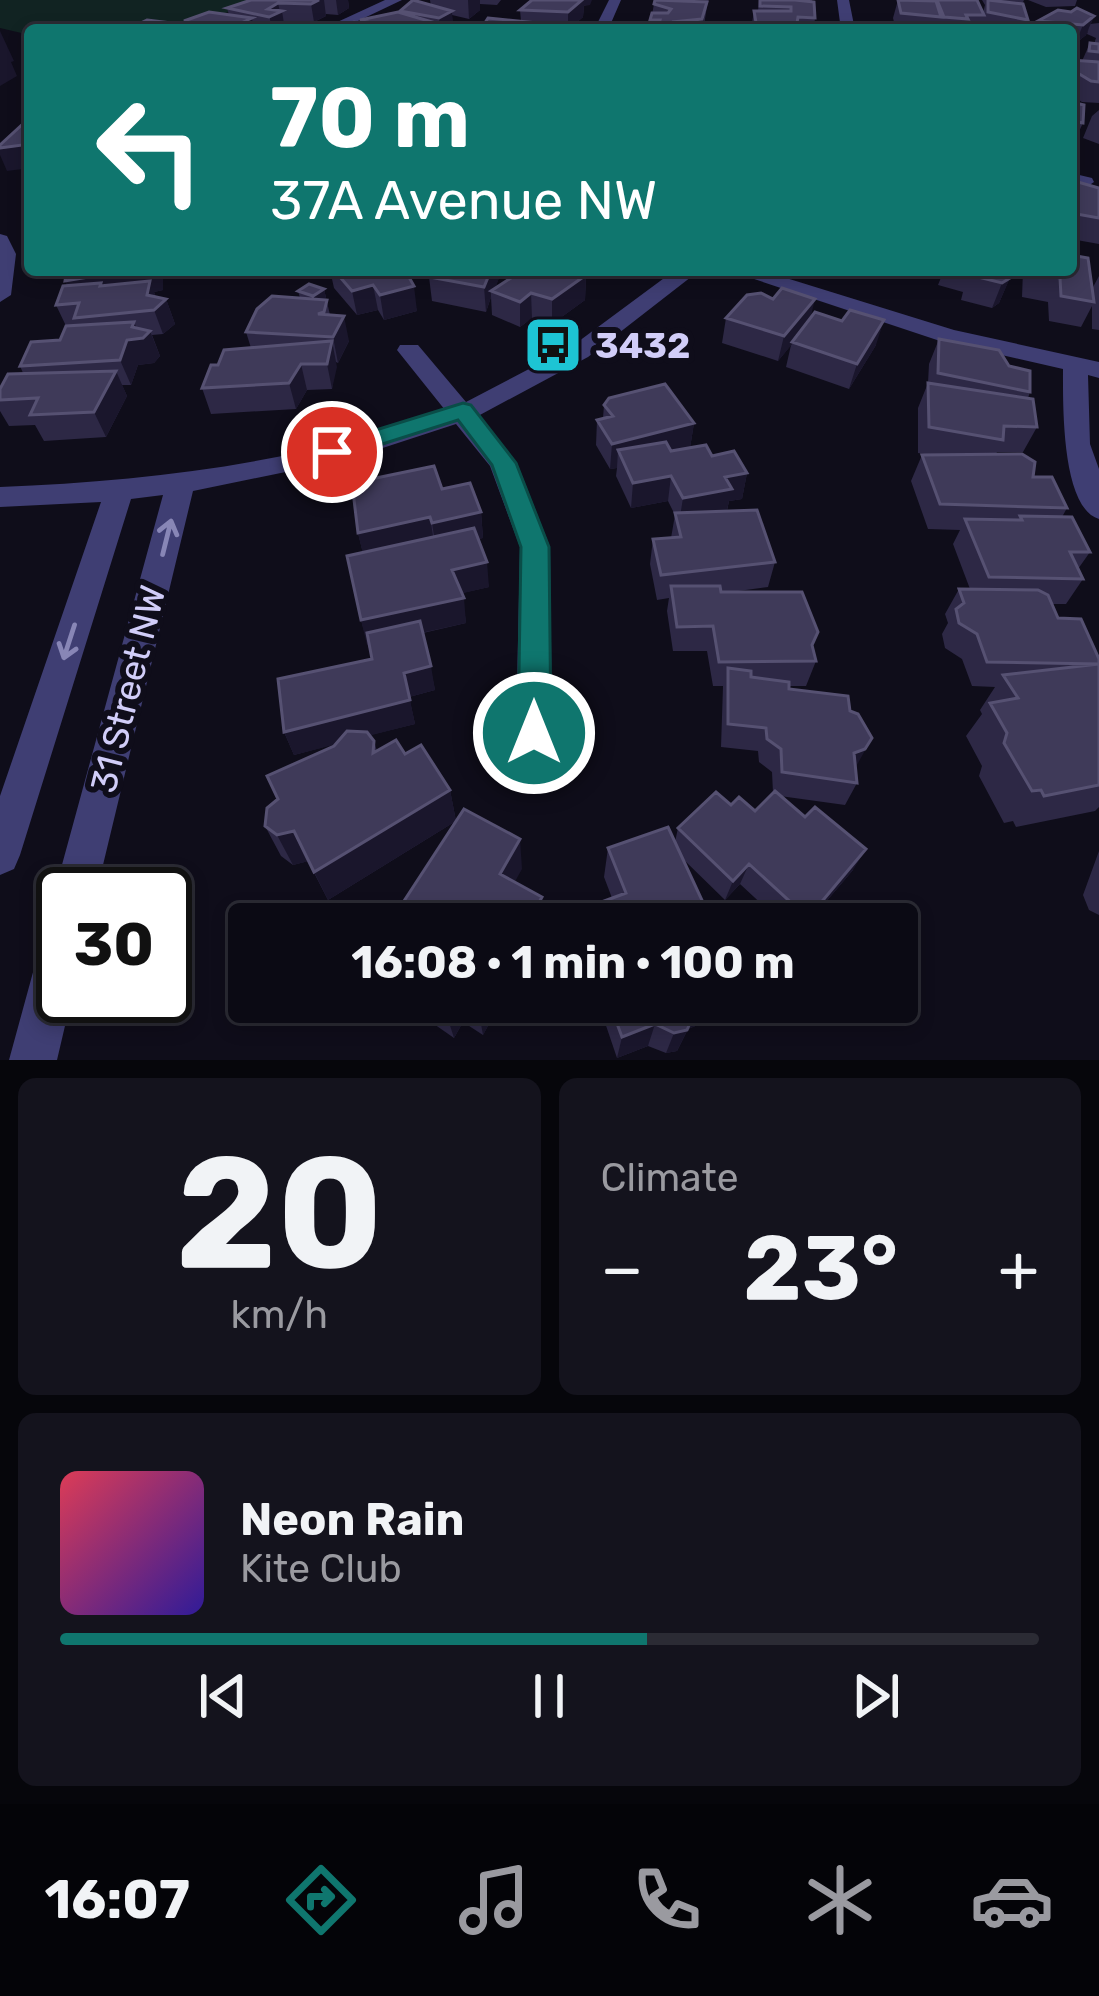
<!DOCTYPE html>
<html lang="en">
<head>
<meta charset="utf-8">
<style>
  :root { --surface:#0b0a14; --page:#14131d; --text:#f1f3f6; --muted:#9a9aa0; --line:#2b2b34; --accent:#0f766e }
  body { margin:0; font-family:Rubik,sans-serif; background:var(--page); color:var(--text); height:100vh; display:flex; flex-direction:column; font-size:45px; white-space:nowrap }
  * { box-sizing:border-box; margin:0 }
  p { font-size:39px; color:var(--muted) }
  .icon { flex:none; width:66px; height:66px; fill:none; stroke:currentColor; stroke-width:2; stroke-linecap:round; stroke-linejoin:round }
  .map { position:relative; height:1060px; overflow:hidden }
  .drawer { display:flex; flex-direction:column; gap:18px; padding:18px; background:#06060b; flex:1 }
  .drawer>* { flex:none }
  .hud { position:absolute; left:24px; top:24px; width:1053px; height:252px; border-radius:12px; box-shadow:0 6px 18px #0003,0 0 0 3px var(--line); background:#0f766e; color:#fff; overflow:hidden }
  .speed { position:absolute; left:36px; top:867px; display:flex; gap:24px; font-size:60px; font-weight:700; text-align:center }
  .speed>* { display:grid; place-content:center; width:156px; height:156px; border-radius:50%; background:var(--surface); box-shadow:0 6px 18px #0003,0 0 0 3px var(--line); line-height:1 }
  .speed .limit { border:6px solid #111; border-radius:18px; background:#fff; color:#111 }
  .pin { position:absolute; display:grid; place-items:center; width:102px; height:102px; color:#fff; margin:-51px; border:6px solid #fff; border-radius:50%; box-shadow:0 3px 12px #0007 }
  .me { position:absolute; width:132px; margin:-66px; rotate:0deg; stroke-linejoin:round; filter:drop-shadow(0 0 9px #0008) }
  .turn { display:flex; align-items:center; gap:42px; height:252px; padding:0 48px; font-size:54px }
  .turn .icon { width:156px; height:156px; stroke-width:2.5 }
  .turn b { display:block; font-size:84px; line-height:102px }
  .big { font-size:90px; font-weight:700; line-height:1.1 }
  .drawer .widget { flex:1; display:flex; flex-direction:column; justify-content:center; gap:18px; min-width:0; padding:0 42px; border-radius:18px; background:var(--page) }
  .drawer .dial { align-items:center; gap:0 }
  .dial b { font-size:156px; line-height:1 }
  .song { display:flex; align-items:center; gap:36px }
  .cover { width:144px; height:144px; border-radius:18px; background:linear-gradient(135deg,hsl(350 70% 55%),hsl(250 70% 35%)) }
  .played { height:12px; border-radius:6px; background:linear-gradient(90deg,var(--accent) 60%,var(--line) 60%) }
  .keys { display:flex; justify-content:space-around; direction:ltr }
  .heat { display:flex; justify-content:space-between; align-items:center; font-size:66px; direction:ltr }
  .drawer .tiles { flex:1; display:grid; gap:18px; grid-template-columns:1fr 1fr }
  .widget:last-child { grid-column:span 2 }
  .trip { position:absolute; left:228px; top:903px; width:690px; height:120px; border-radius:12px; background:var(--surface); box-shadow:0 6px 18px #0003,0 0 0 3px var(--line); font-weight:700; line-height:120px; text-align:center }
  .dock { display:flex; height:192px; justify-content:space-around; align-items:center; background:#040408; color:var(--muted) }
  .dock .icon { width:84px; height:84px }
  .dock .on { color:var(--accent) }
  .dock b { font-size:54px; color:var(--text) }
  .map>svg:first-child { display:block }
</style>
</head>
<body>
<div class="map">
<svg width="1099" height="1060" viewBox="0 0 1099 1060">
  <rect width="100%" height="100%" fill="#0f0d1a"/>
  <path fill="#112322" d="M0,0h277l-121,30h-126v5l-30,-7z"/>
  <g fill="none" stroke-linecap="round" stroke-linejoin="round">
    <path fill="#3f3e73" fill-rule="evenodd" d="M385,0h17l-63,30h-19z
      M609,0h12l-13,30h-14z
      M837,0h12l6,30h-14z
      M1071,173l21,5 2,4 -9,6 -14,-3z
      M0,234l7,2 9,18 -5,41 -11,7z
      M675,270h25l-112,87 -110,59 39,47 33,84 2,186 -5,12 -13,4 -13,-4 -5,-12 4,-186 -30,-81 -34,-42 -107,35 -156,32 -97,403h-33l-3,15 -6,-15 109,-399 -32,4 -111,356 -6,14 -14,6v-79l101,-294 -101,5v-20c151,-6 303,-24 445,-77l-48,-60 3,-5h18l48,57 105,-55z
      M727,270h33l194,60 145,32v16l-11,-3 2,69 9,25v50c-38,-11 -36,-116 -36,-150l-123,-28z
      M63,921v75h9l-15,64h-48l32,-117 7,-15z"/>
  </g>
  <path fill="#2d2845" d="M251,0h116h-19l1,8 -11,7 -12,-1v2l-12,6h-30l1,8h-159l59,-5 -1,-4 45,-6 -2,-7z
    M430,0h71l-4,5 -17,-1v6l-11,9 -17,-4 1,15h-115v-3l23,-3 -1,-4 71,-14z
    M708,0l-4,25 2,5h-57l5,-26z
    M759,0h53l3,18 -1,8 3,4 -66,-1 3,-18h4z
    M898,0l38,3 1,-2 -3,-1h43l6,13 2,-8 -3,-5h42l-2,4 6,16 -4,10h-42v-9l-3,9h-83l-3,-12z
    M1028,0h49l-2,6 -29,1z
    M584,5l-1,12 -15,13h-87l40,-9 -1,-11 70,-5z
    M1071,12l23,4 -8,19 -11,9h-4v-14h-36l3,-9z
    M1099,23v80l-17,-1 -11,-7v-35l11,1 8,-18 4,1 2,-6 -9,-4 3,-10z
    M1071,102l12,21 -10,21h-2z
    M1099,110v34l-16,-6 9,-22z
    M1071,180l28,8v56l-28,-5z
    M67,270h96v20l-9,2 2,5 10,2 9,25 -12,10 -11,1 8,21 -6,7 -16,2 -7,20h-9l5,11 -21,41 -62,4 -9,-16 -26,1 -9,-15v-22l23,-16 -3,-7 40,-26 6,-14 -10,-21 11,-19z
    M330,270h75l12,41 -33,9 -6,-10 -21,5 -23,-27z
    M858,270h66l-6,8 -25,-7 -5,8z
    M944,270h69l-14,33 -7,5 -31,-8 2,-8 -25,-7z
    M1023,270h48l21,19 7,-13v54l-7,-1v-23l-11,21 -32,-6 -1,-19 -26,-5z
    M500,275l-5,13 91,-13 -1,25 -33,24 -20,-6 -12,9 -28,-12 -1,-18 -5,15 -54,-11 -3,-24z
    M324,289l6,26 19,26 -11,22 -2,-1 -4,27 -25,1 -11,19 -85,5 -9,-26 16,-23 33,-17 -5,-16 54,-34 -2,-7z
    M726,318h84l66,27 -27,44 -63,-22 5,-22 -13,16 -56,-18z
    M939,339l70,27 21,26 -2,6 9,29 -14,25h-26l-1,2 37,23 34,31 -5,9 28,35 -12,17 5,10 -17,25h-14l6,14 41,41v148l-4,4 -79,16 -3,-6 -9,2 -25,-47 3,-10 -16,-30 16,-22 -2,-4 15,-23 -23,-1 -10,-27 -17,-11 -3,-14 6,-11 -3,-9 14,-25h11l-17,-45 7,-14 -32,-1 -17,-48 11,-26h8l-12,-2v-45l10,-25 1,-19z
    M604,405l90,18 -4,25 57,25 -5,26 -13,2 -2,10 48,51 -7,25 -37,5 81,55 4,14 -10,25h-17v3l66,79 2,15 -12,22 -65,-9 73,74 -46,54h-24l-43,-40 -15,16 -42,-41 30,65h-137l1,-13 35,-13 -8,-21 4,-29 67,-6 3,-14 53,-23 24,6 18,-18 -1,-21 -13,-10 -1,-11 -37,-4 2,-61h-10l-6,-35h-34l-6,-40 2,-13 -12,2 -7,-36 3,-25 18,-1 4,-23 -7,-14 -37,7 -15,-32 1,-8 -7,1 -14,-24 1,-25 6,-2z
    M442,489l39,23 2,26 -5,1 11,48 -27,6 4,30 -43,10 12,57 -26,7 6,27 -45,11 4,6 3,10 28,3 45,36 6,31 -128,79 -20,-39 -15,4 -12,-9 -16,-30 70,-82 -41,11 -10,-23 88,-73 -11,-39 2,-67 -5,-20z
    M1099,851v64l-10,-5 -6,-15z
    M415,1002h86l-18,33 -20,-13 -9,16 -33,-23z
    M598,1002h137l-5,10 -42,17 -11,22 -11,2 -18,-7 -31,12z"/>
  <path fill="#1a162c" d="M319,0h5l2,16 -12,6 -3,-18z
    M336,0h12l1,8 -11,7z
    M468,0h12v10l-11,9z
    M546,0h46l-2,5h-6l-1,12 -15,13v-18z
    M707,2l-5,28 -30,-8z
    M278,3l2,9 2,-1 3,19h-13l-4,-21z
    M452,11l1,19h-13l-1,-12z
    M1094,16l-8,19 -11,9 8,-19z
    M252,18l2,12h-21l-1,-3z
    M432,22v8h-22z
    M0,31l14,30 -3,1 6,14 -17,10z
    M30,144v24l-23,3 -7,-16v-7z
    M131,270h32v20l-9,2 5,13 7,-6 9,25 -12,10 -9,-24 -79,-7 -10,-22z
    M491,270h9v5l-6,17 -3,-1v6l-5,15 -2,-25z
    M586,275l-1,25 -33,24v-25z
    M1010,278l-11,25 -7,5 10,-25z
    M373,285l5,25 -21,5 -5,-24z
    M414,286l3,25 -33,9 -4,-25z
    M324,289l3,13 -11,7 -3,-13z
    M531,293l1,25 -12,9v-25z
    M815,299l-6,25 -31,37 6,-25z
    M344,316l5,25 -11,22 -5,-26z
    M884,320l-8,25 -27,44 8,-25z
    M134,322l7,16 9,-7 10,25 -6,7 -16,2 -7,20 -11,-25z
    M332,341l5,26 -5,22 -5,-25z
    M301,364l6,26 -11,19 -7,-26z
    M116,371l11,25 -21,41 -12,-25z
    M694,423l-4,25 -65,18 -7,-16 -1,18 -7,1 2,-25z
    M747,473l-5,26 -13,2 -3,13 -47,9 4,-25 42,-21z
    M671,476l-3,25 -37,7 2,-25z
    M481,512l2,26 -47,11 -4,-26z
    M430,517l4,25 -70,16 -6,-25z
    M487,562l2,25 -34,8 -3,-25z
    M464,598l2,25 -99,22 -6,-25z
    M431,666l4,24 -26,7 -5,-24z
    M410,700l5,24 -121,31 -10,-23z
    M872,738l-19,34 1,-19z
    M450,790l6,31 -128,79 -14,-28z
    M294,831l15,30 -16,4 -16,-30z
    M520,839l2,30 -19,34 -3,-29z
    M866,849l-13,21 -46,54h-3z
    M749,864l-9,20 -15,16 8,-19z
    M542,897v27h-15z
    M455,1002h3l5,20 -9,16 -7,-22z
    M485,1002h16l-18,33 -4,-22z
    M710,1002h25l-5,10 -42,17 -11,22 -11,2 8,-20 23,-26z
    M655,1024l-7,22 -31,12 5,-21z"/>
  <path fill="#3f3a59" stroke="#565172" stroke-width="3" d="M251,0h68l-8,4 -33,-1 -10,6 14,2 -13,6 -42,-9z
    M413,0l39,11 -13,7 -39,-7z
    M532,0h50l-14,12 -48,-2z
    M655,0l52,2 -5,17 -30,3 35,3 -1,5 -49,-1 3,-9h-10l2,-7h16l3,-4 -17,-5z
    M760,0h35l19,2 1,16 -17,-1 -1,6 20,4v3h-45l4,-1 -19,-1 -3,-17h37v-4l-31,-1z
    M898,0l38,1 5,16 -40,-4z
    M937,0h40l7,15h-18l2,4 -24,-2z
    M988,0l35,4 5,16 -40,-8z
    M1077,8l17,8 -11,9 -45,-4 20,-11 13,2z
    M209,12l43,6 -20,9 -48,-6z
    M398,12l34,10 -22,8h-13l-37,-10z
    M488,18l50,5 -3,7 -54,-1z
    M147,20l49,6 -13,4h-57z
    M354,22l30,8h-44l3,-1 -5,-2z
    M1090,43l9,1v8l-10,-1z
    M1071,60l28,2v20l-8,-1 -20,-12z
    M1071,102l13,3 -1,18 -12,-2z
    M25,122h5v22l-30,4v-3z
    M1071,180l28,8v30l-28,-5z
    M1071,255l17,3 6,44 -33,-6 -1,-18 -27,-5v-3h38z
    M67,270h64l-66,11z
    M334,270h71l9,16 -34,9 -7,-10 -21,6z
    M433,270h58l-7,17 -55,-10z
    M523,270h46l17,5 -34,24 -21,-6 -11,9 -29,-11z
    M973,270h40l-3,8 -8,5 -32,-8z
    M150,281l-3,14 19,4 -12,11 -80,8 5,-15 -23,2 7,-19 38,-3 -1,3z
    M309,284l15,5 -11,7 -15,-5z
    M782,288l33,11 -31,37 -58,-18 21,-23 14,-2 12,6z
    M272,296l55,4 -3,12 -6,2 26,2 -11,21 -87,-5 11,-23z
    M850,310l34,10 -27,44 -65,-22 23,-30 27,9z
    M134,322l-2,5 18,4 -7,7 -16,2 -7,20 -100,6 11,-24 29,-2 6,-14z
    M939,339l60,11 10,16 21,5v21l-92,-19z
    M332,341l-5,23h-26l-12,19 -87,5 9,-23h7l6,-15z
    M116,371l-22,41 -64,3 8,-17 -38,2v-11l8,-15z
    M928,383l105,16 4,28 -33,-1 -1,14 -74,-13z
    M665,384l29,39 -82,21 -15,-24 16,-4 -9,-11 5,-7z
    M666,442l5,9 35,-6 6,11 22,-5 13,22 -22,4 7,12 -49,9 -12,-22 -38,7 -15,-33z
    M1022,454l13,8 -2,15h19l15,31 -127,-4 -18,-49z
    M434,466l8,23 28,-6 11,29 -49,11 -2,-6 -72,16 -6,-50z
    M757,510l18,52 -114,13 -8,-36 28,-2 -6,-24z
    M1020,516l52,1 18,35h-20l13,27 -94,-2 -24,-58 57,1z
    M474,528l13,34 -35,8 12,28 -103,22 -14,-64z
    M671,586h49l1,6h81l16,40 -6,13 4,16 -97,1 -6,-36 -36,1z
    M959,589l79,1 10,5 10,23 23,1 18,40v5l-112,-2 -10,-28 -18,-11 -3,-14 8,-6z
    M420,621l11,45 -27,7 6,27 -126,32 -6,-53 94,-20 -5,-26z
    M1099,664v121l-55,11 -3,-6 -9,1 -28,-48 3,-10 -17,-30 28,-5 -15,-23z
    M728,668l23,3v6l38,5v7l59,7 2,15 8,3 14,24 -7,11 -11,4 3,30 -75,-11 -1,-23 -14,-10 -1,-11 -38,-4z
    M347,731l20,1 7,9 -1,12 23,-13 9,14 16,-9 29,45 -136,82 -20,-41 -17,4 -12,-9 2,-18 11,-9 -11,-23 67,-30z
    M775,791l30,26 10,-10 51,42 -58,69 -59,-54 -16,17 -55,-53 38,-36 15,13 8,-8 16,14z
    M464,809l56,30 -20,35 42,23 -15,27h-138z
    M668,827l45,97h-132l-4,-13 49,-18 -18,-45z
    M426,1002h29l-8,14z
    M461,1002h24l-6,11z
    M609,1002h101l-13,5 -10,23 -13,3 -19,-9 -33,13z"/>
  <defs><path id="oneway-shaft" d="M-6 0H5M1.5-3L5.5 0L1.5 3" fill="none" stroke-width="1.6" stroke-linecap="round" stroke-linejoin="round" transform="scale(3)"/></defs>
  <g stroke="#8886b6">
    <use href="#oneway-shaft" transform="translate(167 537) rotate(-76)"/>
    <use href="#oneway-shaft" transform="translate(69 642) rotate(108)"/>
  </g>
  <path fill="#0f766e" stroke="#0a4d48" stroke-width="3" d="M463,403l8,2 45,58 33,84 2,186 -5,11 -12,4 -11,-4 -5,-11 3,-186 -29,-82 -34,-45 -126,40 -12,-8 4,-6z"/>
  <defs>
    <symbol id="bus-square" viewBox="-11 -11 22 22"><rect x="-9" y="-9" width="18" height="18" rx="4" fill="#1dc4d4" stroke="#0f0d1a"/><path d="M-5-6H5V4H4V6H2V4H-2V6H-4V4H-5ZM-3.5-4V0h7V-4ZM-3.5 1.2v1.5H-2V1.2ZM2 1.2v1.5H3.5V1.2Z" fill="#111"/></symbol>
  </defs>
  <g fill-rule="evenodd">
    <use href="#bus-square" x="520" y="312" width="66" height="66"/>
  </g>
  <g text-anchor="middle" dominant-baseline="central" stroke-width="12" stroke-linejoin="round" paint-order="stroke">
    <g font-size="36" font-weight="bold" fill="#d1cdf8" stroke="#0f0d1a" text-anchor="start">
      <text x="595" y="345">3432</text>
    </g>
    <g font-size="36" fill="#d1cdf8" stroke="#0f0d1a">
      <text transform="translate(128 689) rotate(-76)">31 Street NW</text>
    </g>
  </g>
</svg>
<div class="speed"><div class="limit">30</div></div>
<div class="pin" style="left:332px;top:452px;background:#d93025"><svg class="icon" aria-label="arrive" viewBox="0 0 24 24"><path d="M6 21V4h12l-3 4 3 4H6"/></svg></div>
<svg class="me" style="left:534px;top:733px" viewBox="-20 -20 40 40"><circle r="17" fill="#0f766e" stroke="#fff" stroke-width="3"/><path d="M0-11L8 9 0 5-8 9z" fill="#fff"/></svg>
<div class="trip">16:08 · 1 min · 100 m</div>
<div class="hud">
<div class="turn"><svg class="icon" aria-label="left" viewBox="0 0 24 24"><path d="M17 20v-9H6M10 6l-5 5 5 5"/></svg><div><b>70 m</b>37A Avenue NW</div></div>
</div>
</div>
<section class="drawer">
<div class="tiles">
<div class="widget dial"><b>20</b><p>km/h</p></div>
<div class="widget"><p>Climate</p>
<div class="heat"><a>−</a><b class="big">23°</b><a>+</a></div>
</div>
<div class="widget">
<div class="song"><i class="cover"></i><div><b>Neon Rain</b><p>Kite Club</p></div></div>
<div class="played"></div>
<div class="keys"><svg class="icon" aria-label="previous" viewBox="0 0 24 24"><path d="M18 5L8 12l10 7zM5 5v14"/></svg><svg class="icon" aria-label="pause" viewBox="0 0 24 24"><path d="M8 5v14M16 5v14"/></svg><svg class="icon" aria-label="next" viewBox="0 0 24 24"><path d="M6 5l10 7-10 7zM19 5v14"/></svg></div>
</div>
</div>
</section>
<nav class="dock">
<b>16:07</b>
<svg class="icon on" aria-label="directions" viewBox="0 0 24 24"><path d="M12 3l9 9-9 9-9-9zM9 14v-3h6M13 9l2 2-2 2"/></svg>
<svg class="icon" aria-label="music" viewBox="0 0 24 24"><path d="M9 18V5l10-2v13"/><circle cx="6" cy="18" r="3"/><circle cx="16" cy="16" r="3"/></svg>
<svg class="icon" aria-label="phone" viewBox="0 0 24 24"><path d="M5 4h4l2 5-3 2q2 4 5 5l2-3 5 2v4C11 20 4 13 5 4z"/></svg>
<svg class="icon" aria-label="climate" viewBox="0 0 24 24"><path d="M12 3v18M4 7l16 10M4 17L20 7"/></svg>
<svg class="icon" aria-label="car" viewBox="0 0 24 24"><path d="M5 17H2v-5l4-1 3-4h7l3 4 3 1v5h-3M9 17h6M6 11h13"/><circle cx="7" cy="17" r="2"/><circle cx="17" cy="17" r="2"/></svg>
</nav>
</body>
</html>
